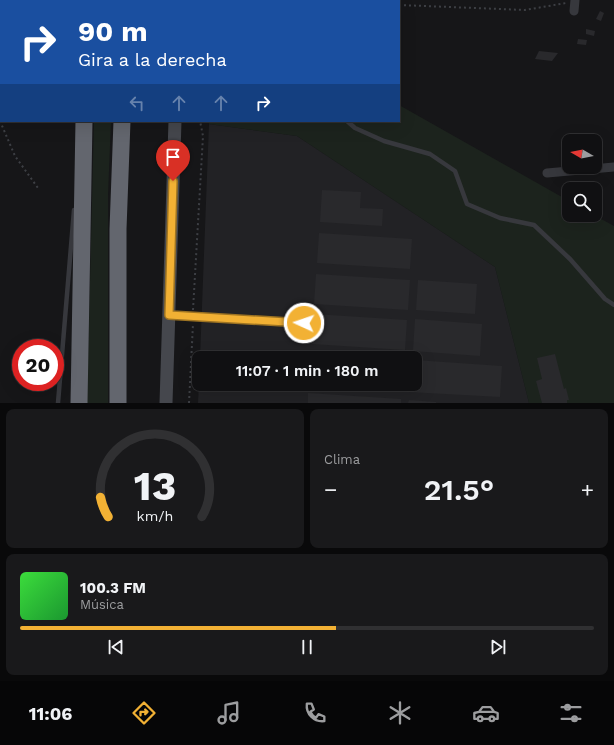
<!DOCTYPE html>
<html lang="es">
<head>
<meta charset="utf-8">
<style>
  :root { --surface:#101012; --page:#19191b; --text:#f1f3f6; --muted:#9c9d9f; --line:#303032; --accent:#f2b134 }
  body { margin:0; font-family:"Work Sans",sans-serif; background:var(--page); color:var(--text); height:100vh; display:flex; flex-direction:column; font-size:15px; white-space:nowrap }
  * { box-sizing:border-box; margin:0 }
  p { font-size:13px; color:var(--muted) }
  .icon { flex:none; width:22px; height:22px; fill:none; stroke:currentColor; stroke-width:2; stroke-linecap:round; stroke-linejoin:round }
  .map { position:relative; height:403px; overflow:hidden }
  .side { display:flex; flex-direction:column; gap:6px; padding:6px; background:#09090a; flex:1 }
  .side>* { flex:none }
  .top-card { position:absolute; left:0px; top:0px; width:400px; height:122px; box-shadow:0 4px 16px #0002,0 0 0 1px var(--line); background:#1a4fa0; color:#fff; overflow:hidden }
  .needle { width:26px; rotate:279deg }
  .buttons { position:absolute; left:562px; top:134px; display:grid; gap:8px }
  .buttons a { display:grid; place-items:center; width:40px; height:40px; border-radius:8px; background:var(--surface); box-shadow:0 4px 16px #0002,0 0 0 1px var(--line); font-size:20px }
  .speed { position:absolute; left:12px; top:339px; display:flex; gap:8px; font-size:20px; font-weight:700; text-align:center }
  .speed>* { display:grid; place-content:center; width:52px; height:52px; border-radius:50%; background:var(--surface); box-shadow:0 4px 16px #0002,0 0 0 1px var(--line); line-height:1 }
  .speed .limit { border:6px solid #d22; background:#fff; color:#111 }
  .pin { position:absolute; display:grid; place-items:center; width:34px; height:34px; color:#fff; margin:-41px -17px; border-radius:50% 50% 50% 0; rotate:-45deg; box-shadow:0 0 4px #0007 }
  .pin .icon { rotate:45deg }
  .me { position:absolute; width:44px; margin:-22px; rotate:273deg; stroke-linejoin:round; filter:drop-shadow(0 0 3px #0008) }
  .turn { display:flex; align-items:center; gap:14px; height:84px; padding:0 12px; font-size:18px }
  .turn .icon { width:52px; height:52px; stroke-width:2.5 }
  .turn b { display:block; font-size:28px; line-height:34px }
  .lanes { display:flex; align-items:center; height:38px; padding:0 12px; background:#0003; justify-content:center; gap:20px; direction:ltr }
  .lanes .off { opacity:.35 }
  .big { font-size:30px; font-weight:600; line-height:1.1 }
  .side .card { flex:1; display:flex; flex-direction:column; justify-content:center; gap:6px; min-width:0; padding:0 14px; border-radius:8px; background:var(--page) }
  .side .dial { align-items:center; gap:0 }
  .dial svg { height:104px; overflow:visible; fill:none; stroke:var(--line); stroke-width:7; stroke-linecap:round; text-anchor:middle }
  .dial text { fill:var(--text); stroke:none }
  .song { display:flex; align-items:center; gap:12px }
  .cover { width:48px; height:48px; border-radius:6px; background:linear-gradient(135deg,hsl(120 70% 55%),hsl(130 70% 35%)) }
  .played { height:4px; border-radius:2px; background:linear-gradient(90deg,var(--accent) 55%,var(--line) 55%) }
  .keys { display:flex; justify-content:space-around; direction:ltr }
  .heat { display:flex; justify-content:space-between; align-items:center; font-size:22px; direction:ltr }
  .side .tiles { flex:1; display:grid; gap:6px; grid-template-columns:1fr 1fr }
  .card:last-child { grid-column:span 2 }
  .trip { position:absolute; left:192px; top:351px; width:230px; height:40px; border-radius:8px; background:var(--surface); box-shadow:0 4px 16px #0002,0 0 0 1px var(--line); font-weight:600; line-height:40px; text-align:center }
  .menu { display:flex; height:64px; justify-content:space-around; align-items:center; background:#060607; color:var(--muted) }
  .menu .icon { width:28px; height:28px }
  .menu .active { color:var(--accent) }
  .menu b { font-size:18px; color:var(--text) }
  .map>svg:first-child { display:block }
</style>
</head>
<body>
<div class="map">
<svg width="614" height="403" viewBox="0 0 614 403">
  <rect width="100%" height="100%" fill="#161618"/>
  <path fill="#222225" d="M209,124l88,12 198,131 34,136h-331l1,-19h216v-26h-215z"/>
  <path fill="#1c231d" d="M399,105l170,96v14h25l20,11v177h-85l-34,-136 -198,-131 -88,-12v-3h190z
    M94,121h17l-3,74v208h-21z"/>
  <path fill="#29292c" d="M600,11l4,2 -3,8 -5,-2z
    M586,29l9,2 -1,5 -8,-2z
    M578,39l9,1 -1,5 -9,-1z
    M539,51l19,2 -6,8 -17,-2z
    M322,190l39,2 -1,16 23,1 -1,17 -62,-4z
    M319,233l93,6 -2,30 -93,-6z
    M316,274l94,6 -2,30 -94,-6z
    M418,280l59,4 -2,30 -59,-4z
    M314,314l93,6 -2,30 -93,-6z
    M415,319l67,5 -2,32 -67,-5z
    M311,353l53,4v1h-53z
    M555,354l9,35 2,-1 3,12h-2v3h-25l-6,-22 6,-2 -5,-21z
    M415,360l87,6 -2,31 -91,-5v-8h6z
    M337,384h66l-1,5z
    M308,393l93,6v4h-93z
    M409,400l27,2v1h-28z"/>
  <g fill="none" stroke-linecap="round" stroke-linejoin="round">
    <path stroke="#3d3f44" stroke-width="2" stroke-dasharray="2 3" stroke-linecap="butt" d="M214,1v-1
      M399,5l126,5 41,-7
      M0,121l15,35 23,32
      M193,310l10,-174 -3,-15
      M189,403l4,-79"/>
    <path stroke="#37383d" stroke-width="4.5" d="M347,121l8,7 29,13 46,13 25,17 12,33 33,14 34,7 36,34 35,40 9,6
      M170,316l134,7
      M58,403l16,-193"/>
    <path stroke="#37383d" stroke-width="9" d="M574,11l1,-11
      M547,173l67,-6"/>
    <path stroke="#45474d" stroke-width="13" d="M184,1v-1
      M166,403l9,-282"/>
    <path stroke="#63666e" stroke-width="17" d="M91,1v-1
      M130,1v-1
      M79,403l5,-282
      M118,403v-174l4,-108"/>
  </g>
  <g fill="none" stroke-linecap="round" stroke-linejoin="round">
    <defs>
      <path id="route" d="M173,181l-4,134 135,8"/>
    </defs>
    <use href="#route" stroke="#9d7322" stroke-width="10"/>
    <use href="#route" stroke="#f2b134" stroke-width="7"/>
  </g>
</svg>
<div class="buttons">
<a><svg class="needle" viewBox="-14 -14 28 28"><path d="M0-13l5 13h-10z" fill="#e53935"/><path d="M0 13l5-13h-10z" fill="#9c9d9f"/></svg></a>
<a><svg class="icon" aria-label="search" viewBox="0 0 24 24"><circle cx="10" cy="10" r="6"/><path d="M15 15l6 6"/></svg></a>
</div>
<div class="speed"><div class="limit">20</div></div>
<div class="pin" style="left:173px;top:181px;background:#d93025"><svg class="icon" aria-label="arrive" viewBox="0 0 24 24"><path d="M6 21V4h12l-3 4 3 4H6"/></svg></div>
<svg class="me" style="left:304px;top:323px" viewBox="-20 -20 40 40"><circle r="17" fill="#f2b134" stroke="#fff" stroke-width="3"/><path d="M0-11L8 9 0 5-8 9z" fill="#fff"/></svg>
<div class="trip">11:07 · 1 min · 180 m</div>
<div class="top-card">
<div class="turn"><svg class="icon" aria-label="right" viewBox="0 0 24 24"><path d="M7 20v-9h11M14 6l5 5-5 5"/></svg><div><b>90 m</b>Gira a la derecha</div></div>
<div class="lanes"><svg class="icon off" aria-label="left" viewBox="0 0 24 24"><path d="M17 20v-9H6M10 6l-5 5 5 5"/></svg><svg class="icon off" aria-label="ahead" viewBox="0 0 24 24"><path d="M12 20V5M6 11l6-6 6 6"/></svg><svg class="icon off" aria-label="ahead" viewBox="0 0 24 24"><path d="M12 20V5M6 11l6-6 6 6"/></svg><svg class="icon" aria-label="right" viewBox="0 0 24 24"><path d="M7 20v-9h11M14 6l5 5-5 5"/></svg></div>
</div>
</div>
<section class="side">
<div class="tiles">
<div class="card dial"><svg viewBox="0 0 100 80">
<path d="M14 69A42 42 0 1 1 86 69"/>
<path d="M14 69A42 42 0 0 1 8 54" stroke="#f2b134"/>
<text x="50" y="56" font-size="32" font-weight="700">13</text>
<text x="50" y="72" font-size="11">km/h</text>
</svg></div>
<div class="card"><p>Clima</p>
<div class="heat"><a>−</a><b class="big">21.5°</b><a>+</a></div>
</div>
<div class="card">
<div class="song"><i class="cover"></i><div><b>100.3 FM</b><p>Música</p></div></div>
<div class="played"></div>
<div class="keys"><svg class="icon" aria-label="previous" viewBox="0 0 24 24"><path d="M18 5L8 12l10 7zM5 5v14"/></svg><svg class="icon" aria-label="pause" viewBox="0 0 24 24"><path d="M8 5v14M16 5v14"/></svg><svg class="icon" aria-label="next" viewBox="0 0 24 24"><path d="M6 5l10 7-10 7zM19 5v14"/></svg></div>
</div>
</div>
</section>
<nav class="menu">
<b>11:06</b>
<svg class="icon active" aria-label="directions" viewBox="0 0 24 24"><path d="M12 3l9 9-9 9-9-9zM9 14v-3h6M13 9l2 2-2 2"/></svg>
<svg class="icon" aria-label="music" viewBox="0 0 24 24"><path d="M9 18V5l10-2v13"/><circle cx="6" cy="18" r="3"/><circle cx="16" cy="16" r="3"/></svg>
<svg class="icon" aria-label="phone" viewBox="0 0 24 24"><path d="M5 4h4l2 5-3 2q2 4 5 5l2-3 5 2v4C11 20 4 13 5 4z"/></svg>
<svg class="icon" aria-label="climate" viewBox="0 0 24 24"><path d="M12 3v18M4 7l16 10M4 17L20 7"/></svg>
<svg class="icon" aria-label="car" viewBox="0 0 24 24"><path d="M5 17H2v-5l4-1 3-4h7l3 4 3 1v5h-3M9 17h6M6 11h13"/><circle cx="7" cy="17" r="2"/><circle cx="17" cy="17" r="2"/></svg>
<svg class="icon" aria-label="filters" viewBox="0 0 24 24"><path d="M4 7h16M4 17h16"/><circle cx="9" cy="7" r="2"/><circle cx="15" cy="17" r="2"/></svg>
</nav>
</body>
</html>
